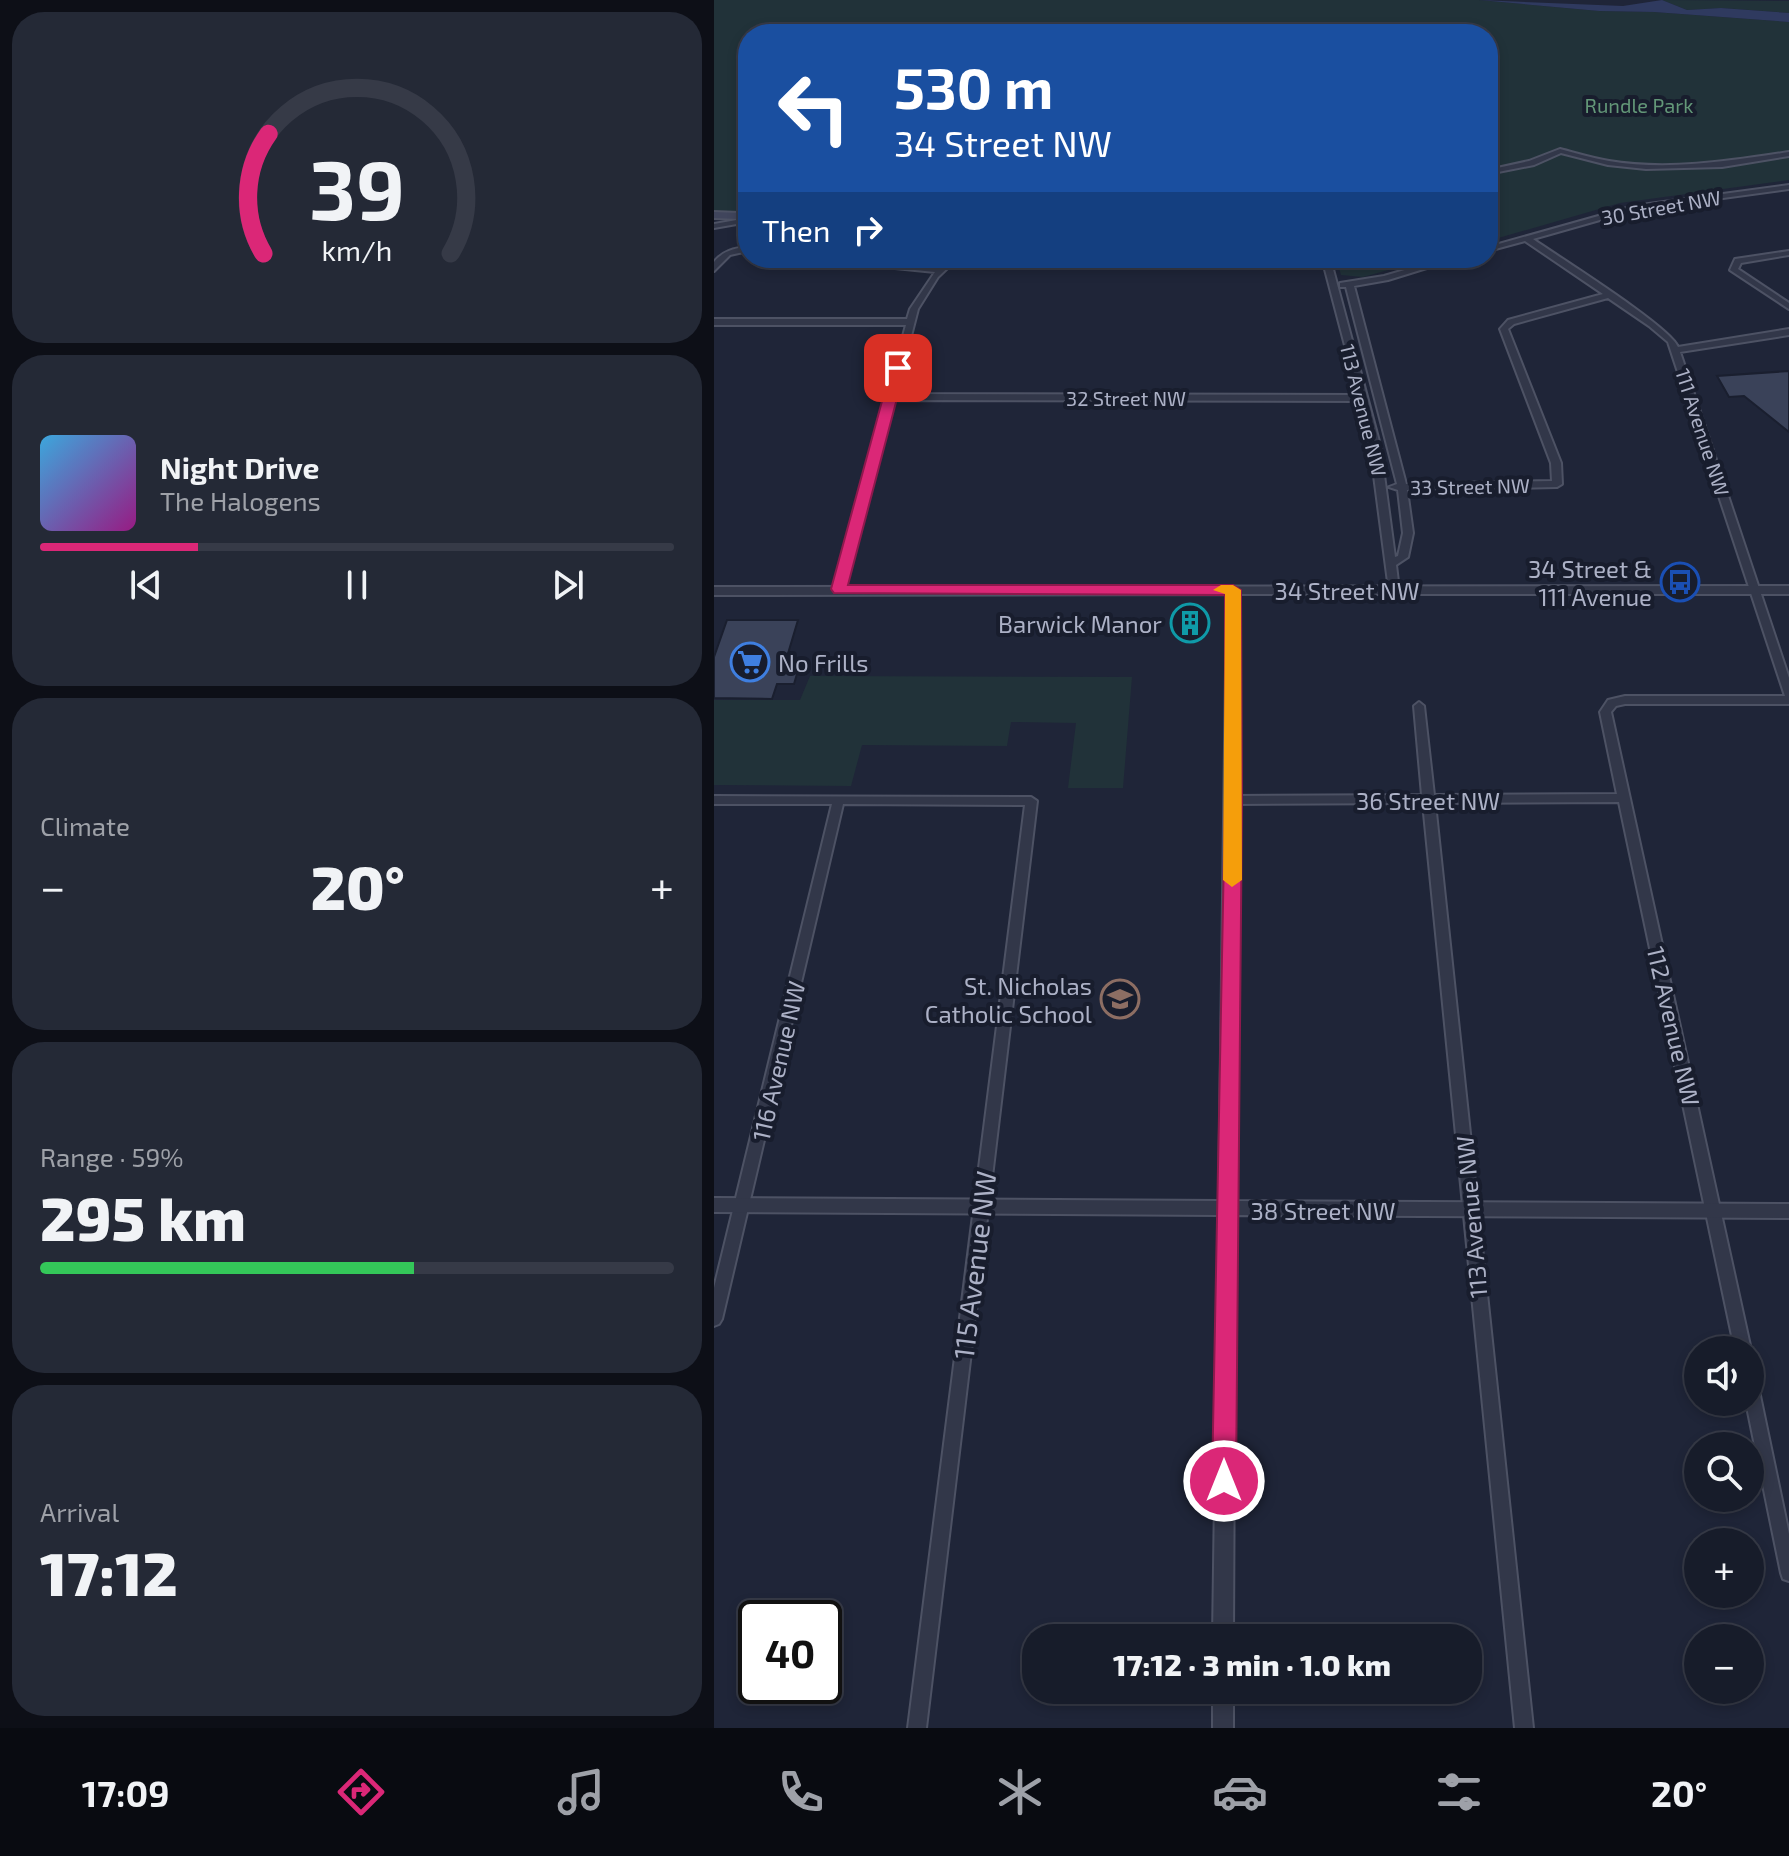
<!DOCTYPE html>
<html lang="en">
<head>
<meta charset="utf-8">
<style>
  :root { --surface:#171c2a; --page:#242936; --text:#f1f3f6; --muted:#9ea1a8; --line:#363a47; --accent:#db2777 }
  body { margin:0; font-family:"Exo 2",sans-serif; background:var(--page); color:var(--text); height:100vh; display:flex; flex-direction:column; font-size:30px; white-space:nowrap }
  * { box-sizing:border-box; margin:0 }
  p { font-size:26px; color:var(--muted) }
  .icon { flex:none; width:44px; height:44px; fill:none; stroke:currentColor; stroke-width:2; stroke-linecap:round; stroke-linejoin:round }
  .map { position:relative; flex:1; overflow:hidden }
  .side { display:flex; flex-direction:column; gap:12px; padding:12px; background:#0d0f17; width:714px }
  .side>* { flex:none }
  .top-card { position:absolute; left:24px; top:24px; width:760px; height:244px; border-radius:32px; box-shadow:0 4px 12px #0003,0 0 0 2px var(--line); background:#1a4fa0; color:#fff; overflow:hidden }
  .tools { position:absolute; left:970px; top:1336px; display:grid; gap:16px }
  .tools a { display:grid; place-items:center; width:80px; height:80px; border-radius:50%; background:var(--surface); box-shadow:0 4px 12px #0003,0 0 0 2px var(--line); font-size:40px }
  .speed { position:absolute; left:24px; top:1600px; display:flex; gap:16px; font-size:40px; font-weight:700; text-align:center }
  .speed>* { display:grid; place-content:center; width:104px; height:104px; border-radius:50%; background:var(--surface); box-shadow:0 4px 12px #0003,0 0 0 2px var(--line); line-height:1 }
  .speed .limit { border:4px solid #111; border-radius:12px; background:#fff; color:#111 }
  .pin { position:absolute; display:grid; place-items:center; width:68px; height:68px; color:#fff; margin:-34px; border-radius:16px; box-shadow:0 4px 12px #0006 }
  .me { position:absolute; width:88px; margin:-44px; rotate:0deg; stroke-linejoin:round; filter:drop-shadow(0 0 6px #0008) }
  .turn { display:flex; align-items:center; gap:28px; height:168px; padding:0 24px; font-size:36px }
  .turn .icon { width:104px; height:104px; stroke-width:2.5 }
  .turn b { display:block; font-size:56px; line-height:68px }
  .then { display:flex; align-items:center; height:76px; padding:0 24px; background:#0003; gap:16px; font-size:30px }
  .big { font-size:60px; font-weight:800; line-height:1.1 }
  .side .tile { flex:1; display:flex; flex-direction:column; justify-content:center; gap:12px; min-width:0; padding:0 28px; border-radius:32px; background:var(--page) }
  .side .dial { align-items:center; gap:0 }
  .dial svg { height:208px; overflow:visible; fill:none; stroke:var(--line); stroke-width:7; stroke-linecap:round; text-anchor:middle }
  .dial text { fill:var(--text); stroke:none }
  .song { display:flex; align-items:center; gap:24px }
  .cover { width:96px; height:96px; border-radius:12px; background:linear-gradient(135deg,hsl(200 70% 55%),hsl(310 70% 35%)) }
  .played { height:8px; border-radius:4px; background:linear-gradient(90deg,var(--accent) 25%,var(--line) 25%) }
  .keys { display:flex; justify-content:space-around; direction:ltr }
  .heat { display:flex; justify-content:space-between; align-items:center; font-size:44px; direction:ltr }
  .charge { height:12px; border-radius:6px; background:linear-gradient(90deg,#34c759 59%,var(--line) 0) }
  .trip { position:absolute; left:308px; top:1624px; width:460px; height:80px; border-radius:32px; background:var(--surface); box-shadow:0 4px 12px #0003,0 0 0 2px var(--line); font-weight:800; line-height:80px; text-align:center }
  .tabs { display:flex; height:128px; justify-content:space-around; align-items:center; background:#090b11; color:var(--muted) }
  .tabs .icon { width:56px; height:56px }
  .tabs .on { color:var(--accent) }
  .tabs b { font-size:36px; color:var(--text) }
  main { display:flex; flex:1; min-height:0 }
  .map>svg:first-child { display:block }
</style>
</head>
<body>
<main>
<section class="side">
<div class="tile dial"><svg viewBox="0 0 100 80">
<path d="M14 69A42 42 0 1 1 86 69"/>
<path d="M14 69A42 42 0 0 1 16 23" stroke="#db2777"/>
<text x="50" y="56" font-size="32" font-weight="700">39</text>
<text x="50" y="72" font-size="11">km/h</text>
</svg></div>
<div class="tile">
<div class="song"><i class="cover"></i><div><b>Night Drive</b><p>The Halogens</p></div></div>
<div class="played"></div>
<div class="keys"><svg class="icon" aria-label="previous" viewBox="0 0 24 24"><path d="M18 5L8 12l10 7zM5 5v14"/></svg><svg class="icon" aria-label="pause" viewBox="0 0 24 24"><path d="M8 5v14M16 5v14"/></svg><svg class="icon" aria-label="next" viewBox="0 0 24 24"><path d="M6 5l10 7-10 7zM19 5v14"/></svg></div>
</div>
<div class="tile"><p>Climate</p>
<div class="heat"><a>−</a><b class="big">20°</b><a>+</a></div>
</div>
<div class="tile"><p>Range · 59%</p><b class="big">295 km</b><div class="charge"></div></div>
<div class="tile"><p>Arrival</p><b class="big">17:12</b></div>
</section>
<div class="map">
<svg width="1075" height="1728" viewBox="0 0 1075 1728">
  <rect width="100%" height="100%" fill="#1f2538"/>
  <path fill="#213239" d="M0,0h765l120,11 55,1 135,10v158l-169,23 -132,38v-207h-740v180l-34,-1z
    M948,0l127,1v12l-67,-5 -35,2z
    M622,258h96l-69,19 -22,-2z
    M96,676l322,1 -9,111h-55l8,-65 -65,-1 -4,24 -145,-1 -11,41 -137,-1v-85h86z"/>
  <path fill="#2f3a5f" d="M765,0l144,6 39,-6 25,10 34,-2 68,5v9l-135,-10 -55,-1z"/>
  <path fill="#3a4259" stroke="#1a1f2f" stroke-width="2" d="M1075,371v61l-45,-36 -15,1 -12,-21z
    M463,611h27l-1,24h-27z
    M13,620h71l-14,47h15l-5,17h-17l-5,15 -58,-1v-41z"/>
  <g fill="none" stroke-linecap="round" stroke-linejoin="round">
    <defs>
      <path id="minor" d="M846,149c16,4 32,9 49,12 59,10 121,0 180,-9v4l-67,11 -76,2 -38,-4 -47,-12 -27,12 -46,9v-4l41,-9z
        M1075,185v4l-154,21 -102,29c24,17 138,88 145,108l111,-18v6l-109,17 109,326v26h-164l-9,2 -5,6 140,638 -1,1 -15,-1 -116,-548 -184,1 98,925h-18l-92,-925 -189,1 -6,-4 6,-4 188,-1 -8,-89 5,-4 5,4 10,89 183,-1 -17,-82 8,-12 17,-4h160l-117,-354 -19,-16 -41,-28 -94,26 -6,5 53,134 1,21 -5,3 -150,3 6,43 -5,24 -12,8 3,25 -5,3 -5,-3 -19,-145 -11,-44 -465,-1 -50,189 -5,3 -5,-3 72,-264h-192v-6h193l3,-10 25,-37 -120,-12 -4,-2h29l99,9 10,-9h9l-20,19 -20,32 -22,85 462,1 -36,-137h8l50,187 15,112 3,-1 5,-23 -5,-43 -9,-3 8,-3 -51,-197h-6v-4l44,-7 62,-18h13l-71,22 -34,6 52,198 146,-3 -1,-18 -51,-134 8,-9 95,-26 -78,-53 -37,10v-4l146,-41z
        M34,218v4l-34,6v-4z
        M34,247v4l-18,4 -16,16v-9c9,-11 20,-14 34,-15z
        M1075,251v4l-48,8 -3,6 51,34v6l-59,-39 5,-11z
        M0,796l317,1 6,4 -111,927h-18l117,-923 -182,-1 -121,515 -3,5 -5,2v-38l118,-484h-118z
        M1036,1379l5,2 3,5 31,148v47l-6,-2 -2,-6 -35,-171h4z"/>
      <path id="tertiary" d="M1075,586v8h-550l-4,607 554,3v14l-554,-3 -2,423h-20l6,-423 -505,-3v-14l505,3 8,-607 -513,1v-8z
        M499,1690h20v38h-20z"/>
      <path id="secondary" d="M0,212l25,1 5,3 -5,3 -25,-1z"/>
    </defs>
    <use href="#minor" stroke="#4d5264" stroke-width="4"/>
    <use href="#tertiary" stroke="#4d5264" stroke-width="4"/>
    <use href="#secondary" stroke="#4d5264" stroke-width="4"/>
    <use href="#minor" fill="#323749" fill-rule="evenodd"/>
    <use href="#tertiary" fill="#323749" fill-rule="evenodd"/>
    <use href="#secondary" fill="#40455c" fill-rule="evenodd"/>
  </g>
  <path fill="#db2777" stroke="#8e194d" stroke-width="2" d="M184,364l7,4 -57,217h385l8,5 1,210 -6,681 -4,8 -8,3 -9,-3 -3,-8 13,-681v-205l-391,-2 -3,-4 60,-221z"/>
  <path fill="#f59e0b" d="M519,585l8,5 1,290 -10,7 -9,-7 2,-286 -12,-4 8,-5z"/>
  <defs>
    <symbol id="bus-ring" viewBox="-11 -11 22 22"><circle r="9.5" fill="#181d2d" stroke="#1a4fb4" stroke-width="1.5"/><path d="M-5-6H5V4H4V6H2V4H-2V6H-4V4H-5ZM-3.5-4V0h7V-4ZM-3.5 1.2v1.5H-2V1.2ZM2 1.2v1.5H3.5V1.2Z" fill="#1a4fb4"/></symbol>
    <symbol id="building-ring" viewBox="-11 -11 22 22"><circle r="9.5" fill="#181d2d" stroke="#0f9aa8" stroke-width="1.5"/><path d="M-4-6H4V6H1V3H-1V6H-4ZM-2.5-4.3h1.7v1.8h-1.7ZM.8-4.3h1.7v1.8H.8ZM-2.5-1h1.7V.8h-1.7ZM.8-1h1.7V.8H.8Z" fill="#0f9aa8"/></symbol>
    <symbol id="supermarket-ring" viewBox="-11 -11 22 22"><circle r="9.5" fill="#181d2d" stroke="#3f7fe0" stroke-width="1.5"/><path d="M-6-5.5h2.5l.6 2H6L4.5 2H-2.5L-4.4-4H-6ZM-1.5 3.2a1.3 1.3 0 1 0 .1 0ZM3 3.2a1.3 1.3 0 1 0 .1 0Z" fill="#3f7fe0"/></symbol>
    <symbol id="school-ring" viewBox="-11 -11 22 22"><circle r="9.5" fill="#181d2d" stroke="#8d6e63" stroke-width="1.5"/><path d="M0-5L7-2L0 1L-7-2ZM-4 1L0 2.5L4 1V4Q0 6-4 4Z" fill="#8d6e63"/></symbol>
  </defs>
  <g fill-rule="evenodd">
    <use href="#bus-ring" x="944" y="560" width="44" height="44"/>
    <use href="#building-ring" x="454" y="601" width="44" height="44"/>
    <use href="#supermarket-ring" x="14" y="640" width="44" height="44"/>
    <use href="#school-ring" x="384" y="977" width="44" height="44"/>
  </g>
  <g text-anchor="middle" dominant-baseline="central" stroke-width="8" stroke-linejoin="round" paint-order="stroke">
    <g font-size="20" fill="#639778" stroke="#181d2d">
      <text x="925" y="105">Rundle Park</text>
    </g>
    <g font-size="20" fill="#acb1c6" stroke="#181d2d">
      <text transform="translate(947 207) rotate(-10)">30 Street NW</text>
      <text x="412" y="398">32 Street NW</text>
      <text transform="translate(650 410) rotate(76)">113 Avenue NW</text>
      <text transform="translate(989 432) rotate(72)">111 Avenue NW</text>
      <text transform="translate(756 486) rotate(-1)">33 Street NW</text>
    </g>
    <g font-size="24" fill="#acb1c6" stroke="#181d2d" text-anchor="end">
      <text x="938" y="568">34 Street &amp;<tspan x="938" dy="28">111 Avenue</tspan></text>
      <text x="448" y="623">Barwick Manor</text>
      <text x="64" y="662" text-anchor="start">No Frills</text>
      <text x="378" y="985">St. Nicholas<tspan x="378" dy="28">Catholic School</tspan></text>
    </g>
    <g font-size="24" fill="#acb1c6" stroke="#181d2d">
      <text x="633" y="590">34 Street NW</text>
      <text x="714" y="800">36 Street NW</text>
      <text transform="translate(960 1026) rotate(77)">112 Avenue NW</text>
      <text transform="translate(64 1061) rotate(-77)">116 Avenue NW</text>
      <text x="609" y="1210">38 Street NW</text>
      <text transform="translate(757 1217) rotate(-95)">113 Avenue NW</text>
    </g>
    <g font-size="28" fill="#acb1c6" stroke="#181d2d">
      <text transform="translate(260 1265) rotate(-83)">115 Avenue NW</text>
    </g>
  </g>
</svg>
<div class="tools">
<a><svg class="icon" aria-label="sound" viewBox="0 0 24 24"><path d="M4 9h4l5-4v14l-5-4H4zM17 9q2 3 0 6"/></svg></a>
<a><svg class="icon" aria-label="search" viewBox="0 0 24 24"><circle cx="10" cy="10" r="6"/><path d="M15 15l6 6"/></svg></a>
<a>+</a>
<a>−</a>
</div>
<div class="speed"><div class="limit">40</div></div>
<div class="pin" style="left:184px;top:368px;background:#d93025"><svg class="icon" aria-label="arrive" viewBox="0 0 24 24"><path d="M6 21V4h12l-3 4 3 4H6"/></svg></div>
<svg class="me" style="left:510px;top:1481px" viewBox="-20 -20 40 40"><circle r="17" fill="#db2777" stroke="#fff" stroke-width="3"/><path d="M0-11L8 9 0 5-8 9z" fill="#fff"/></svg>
<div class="trip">17:12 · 3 min · 1.0 km</div>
<div class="top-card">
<div class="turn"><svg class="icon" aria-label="left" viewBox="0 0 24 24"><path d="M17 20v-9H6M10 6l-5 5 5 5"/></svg><div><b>530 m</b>34 Street NW</div></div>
<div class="then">Then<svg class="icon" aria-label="right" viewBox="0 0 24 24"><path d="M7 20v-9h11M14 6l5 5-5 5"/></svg></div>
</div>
</div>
</main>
<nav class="tabs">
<b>17:09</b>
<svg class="icon on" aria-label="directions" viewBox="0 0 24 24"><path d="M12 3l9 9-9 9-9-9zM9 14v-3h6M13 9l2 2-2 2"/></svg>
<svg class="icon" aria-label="music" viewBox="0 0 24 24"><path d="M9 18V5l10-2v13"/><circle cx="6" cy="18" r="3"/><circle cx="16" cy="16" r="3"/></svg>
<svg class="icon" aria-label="phone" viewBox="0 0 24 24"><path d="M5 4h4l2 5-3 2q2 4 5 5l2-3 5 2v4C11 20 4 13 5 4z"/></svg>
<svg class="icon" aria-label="climate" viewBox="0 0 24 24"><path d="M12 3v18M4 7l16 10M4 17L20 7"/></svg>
<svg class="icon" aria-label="car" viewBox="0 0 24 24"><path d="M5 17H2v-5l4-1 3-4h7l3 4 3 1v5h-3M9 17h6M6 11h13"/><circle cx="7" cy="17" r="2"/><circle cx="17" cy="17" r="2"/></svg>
<svg class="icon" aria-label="filters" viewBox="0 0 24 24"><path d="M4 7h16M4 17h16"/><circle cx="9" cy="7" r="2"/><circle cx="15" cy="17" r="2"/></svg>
<b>20°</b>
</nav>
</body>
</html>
